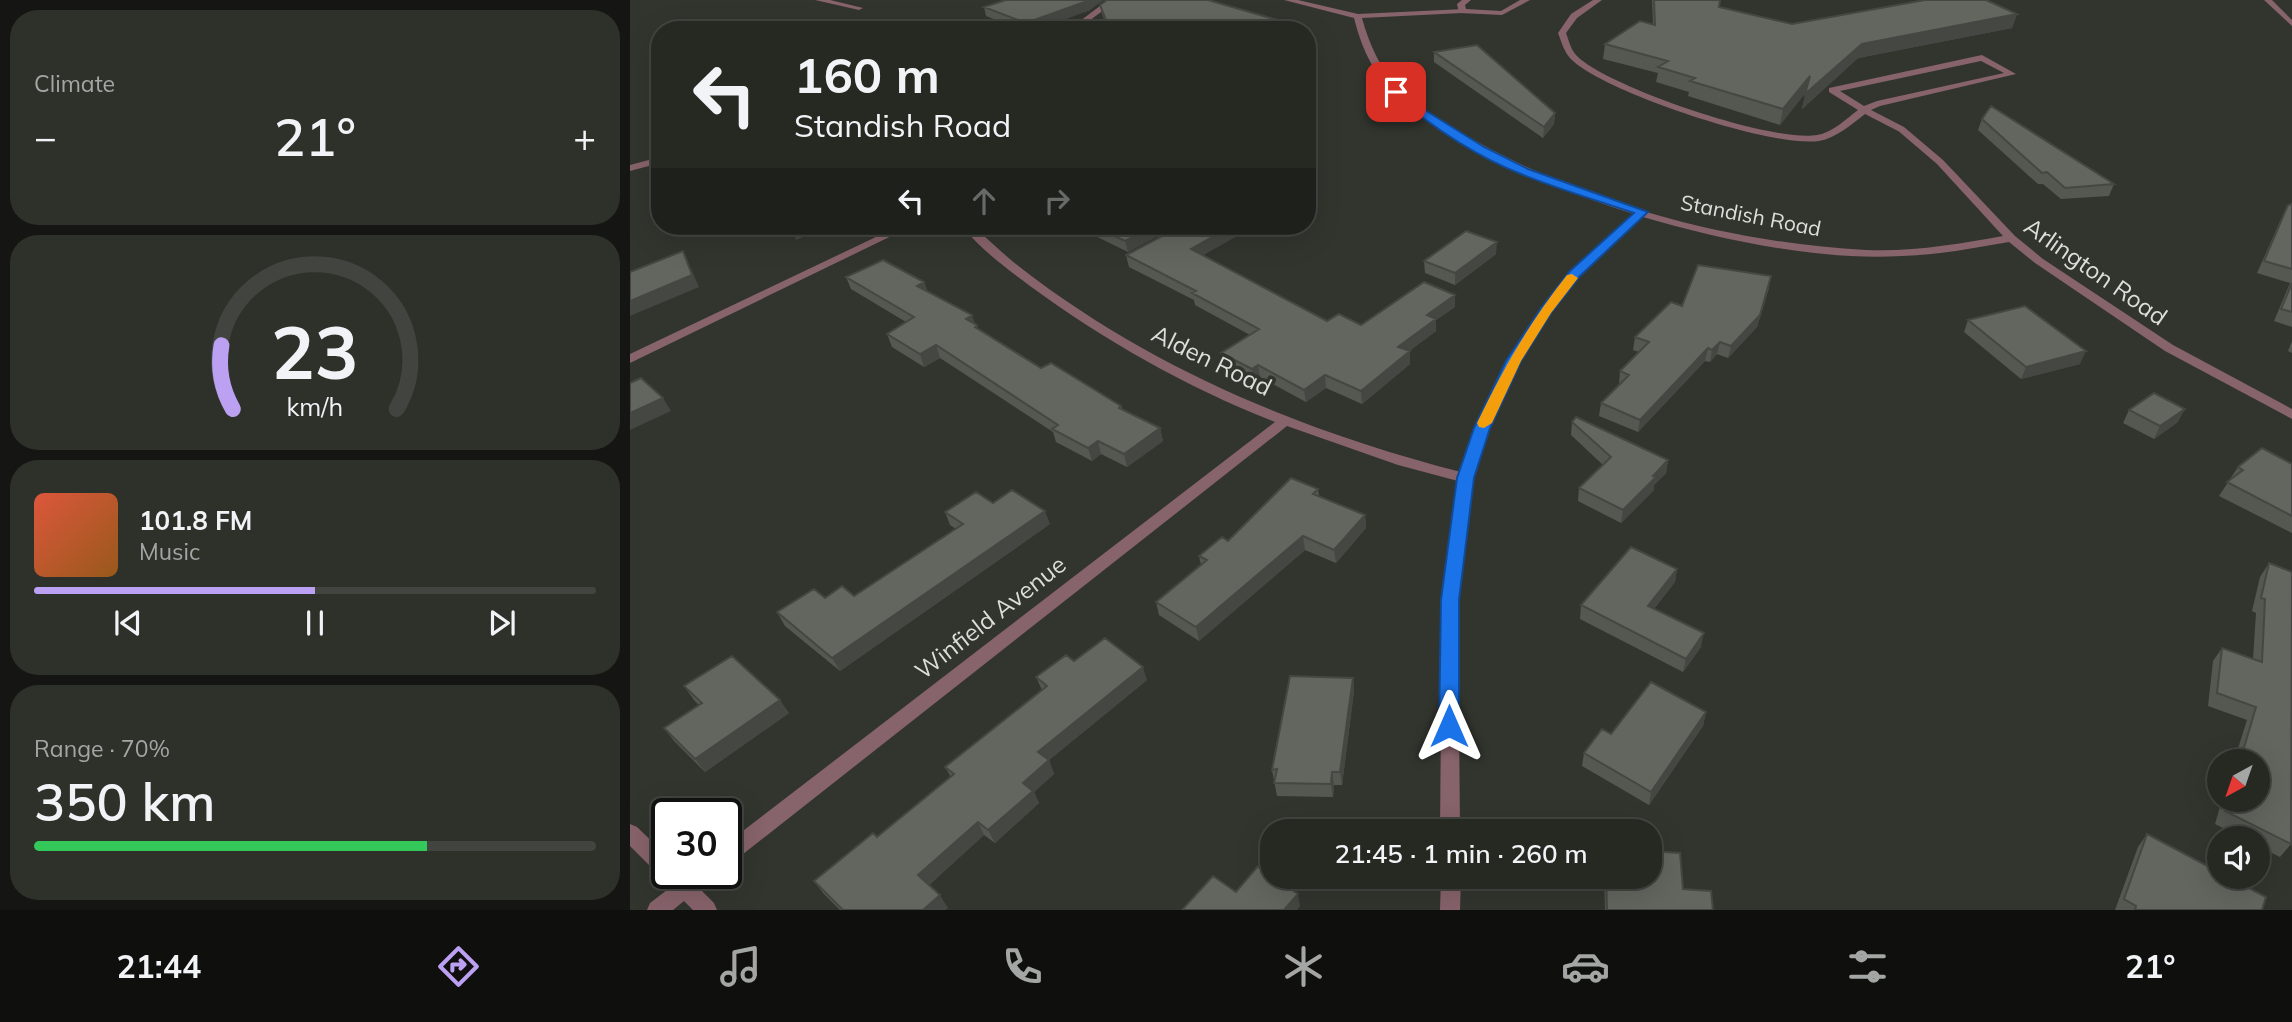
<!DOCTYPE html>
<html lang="en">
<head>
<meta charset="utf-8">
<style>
  :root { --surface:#262822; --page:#2e302a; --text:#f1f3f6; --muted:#a4a6a5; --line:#424440; --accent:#bca0f2 }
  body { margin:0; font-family:Mulish,sans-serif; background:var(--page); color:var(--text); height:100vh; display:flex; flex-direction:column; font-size:26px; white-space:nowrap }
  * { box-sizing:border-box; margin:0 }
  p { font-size:23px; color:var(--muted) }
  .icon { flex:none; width:38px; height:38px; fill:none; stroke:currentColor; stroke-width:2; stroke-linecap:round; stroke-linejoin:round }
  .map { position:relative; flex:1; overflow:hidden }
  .drawer { display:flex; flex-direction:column; gap:10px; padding:10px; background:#151613; width:630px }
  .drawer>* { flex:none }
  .guide { position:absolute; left:21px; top:21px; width:665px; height:214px; border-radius:28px; box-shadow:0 7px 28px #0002,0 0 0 2px var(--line); background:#262822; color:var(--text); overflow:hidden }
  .needle { width:46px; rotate:220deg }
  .buttons { position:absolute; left:1577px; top:749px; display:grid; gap:14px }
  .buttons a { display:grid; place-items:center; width:63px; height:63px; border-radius:50%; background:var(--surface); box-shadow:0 7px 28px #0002,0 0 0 2px var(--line); font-size:35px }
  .speed { position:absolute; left:21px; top:798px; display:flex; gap:14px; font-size:35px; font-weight:700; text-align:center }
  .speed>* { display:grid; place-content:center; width:91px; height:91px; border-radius:50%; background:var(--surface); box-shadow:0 7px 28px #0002,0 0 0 2px var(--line); line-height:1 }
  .speed .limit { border:4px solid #111; border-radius:10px; background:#fff; color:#111 }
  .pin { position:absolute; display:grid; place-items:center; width:60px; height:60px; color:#fff; margin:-30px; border-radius:14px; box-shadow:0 4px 10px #0006 }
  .me { position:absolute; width:77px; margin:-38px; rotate:0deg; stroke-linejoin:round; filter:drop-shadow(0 0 5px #0008) }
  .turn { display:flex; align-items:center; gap:24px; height:147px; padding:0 28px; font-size:32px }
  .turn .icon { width:91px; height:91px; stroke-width:2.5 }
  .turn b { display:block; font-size:49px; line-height:60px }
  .lanes { display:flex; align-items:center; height:66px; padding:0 28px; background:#0003; justify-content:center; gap:35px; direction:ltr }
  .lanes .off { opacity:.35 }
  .big { font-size:52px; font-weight:600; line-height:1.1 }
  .drawer .tile { flex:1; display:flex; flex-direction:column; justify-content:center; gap:10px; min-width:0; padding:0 24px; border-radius:28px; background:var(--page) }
  .drawer .dial { align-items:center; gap:0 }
  .dial svg { height:182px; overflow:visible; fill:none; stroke:var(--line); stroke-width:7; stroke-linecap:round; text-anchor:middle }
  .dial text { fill:var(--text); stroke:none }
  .song { display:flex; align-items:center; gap:21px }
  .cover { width:84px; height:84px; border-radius:10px; background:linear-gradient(135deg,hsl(10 70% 55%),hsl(30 70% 35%)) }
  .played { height:7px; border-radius:4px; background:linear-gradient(90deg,var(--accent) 50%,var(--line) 50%) }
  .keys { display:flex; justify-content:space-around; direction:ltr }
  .heat { display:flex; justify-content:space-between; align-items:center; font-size:38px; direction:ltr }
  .charge { height:10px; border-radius:5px; background:linear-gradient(90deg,#34c759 70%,var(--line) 0) }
  .trip { position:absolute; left:630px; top:819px; width:402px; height:70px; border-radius:28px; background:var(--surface); box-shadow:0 7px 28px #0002,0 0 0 2px var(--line); font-weight:600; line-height:70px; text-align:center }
  .dock { display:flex; height:112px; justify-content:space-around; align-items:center; background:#0f100e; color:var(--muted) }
  .dock .icon { width:49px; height:49px }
  .dock .selected { color:var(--accent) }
  .dock b { font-size:32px; color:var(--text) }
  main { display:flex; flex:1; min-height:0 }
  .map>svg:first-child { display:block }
</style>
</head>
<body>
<main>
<section class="drawer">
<div class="tile"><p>Climate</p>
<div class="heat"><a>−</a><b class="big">21°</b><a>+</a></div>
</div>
<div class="tile dial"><svg viewBox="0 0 100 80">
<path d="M14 69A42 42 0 1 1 86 69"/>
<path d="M14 69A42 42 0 0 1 9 41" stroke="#bca0f2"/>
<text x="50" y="56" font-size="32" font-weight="700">23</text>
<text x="50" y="72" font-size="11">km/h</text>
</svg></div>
<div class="tile">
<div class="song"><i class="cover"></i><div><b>101.8 FM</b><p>Music</p></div></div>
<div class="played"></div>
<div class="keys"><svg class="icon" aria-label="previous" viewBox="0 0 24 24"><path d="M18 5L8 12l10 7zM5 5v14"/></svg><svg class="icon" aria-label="pause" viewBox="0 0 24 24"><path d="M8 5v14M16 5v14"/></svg><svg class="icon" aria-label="next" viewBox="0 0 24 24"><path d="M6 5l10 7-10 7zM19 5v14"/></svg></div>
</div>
<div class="tile"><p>Range · 70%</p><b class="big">350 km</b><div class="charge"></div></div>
</section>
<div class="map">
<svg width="1662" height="910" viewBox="0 0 1662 910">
  <rect width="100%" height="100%" fill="#32352e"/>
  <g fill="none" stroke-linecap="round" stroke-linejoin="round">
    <path fill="#87636b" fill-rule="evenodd" d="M832,0h9l-6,5 1,4 35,2 19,-11h10l-28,15 -43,-2 -2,-9z
      M963,0h9l-25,18 -11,15c3,8 5,18 12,24 33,31 195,86 239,78 15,-2 29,-16 41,-25l-29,-18v-4l153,-33 34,19 -136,32 -9,4 33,17v4h-6l-33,-17c-13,10 -29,24 -46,27 -47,7 -211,-48 -246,-80 -9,-8 -11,-18 -15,-28l13,-19zM1351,61l23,12 -127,28 -13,5 -24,-15z"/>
    <path fill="#87636b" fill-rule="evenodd" d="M185,0h15l33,8 -4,2z
      M478,0h9l-40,30h-9z
      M654,0h14l60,14 107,-5 1,2 -4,2 -100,5c7,26 18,50 36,70 21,22 48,37 74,51 117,66 260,104 394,111 47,2 92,-6 137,-14l-66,-72 -41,-35 8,-2 39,33 72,76 28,23 130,86 119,64v10l-127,-68 -130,-88 -26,-21c-35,6 -71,13 -107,14 -81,5 -181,-16 -259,-39l-64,59 -28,37 -32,48 -30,67 -16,50 -15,122 2,231h-20l2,-231 16,-119 -60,-16 -111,-39 -554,436 -7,3v-21l549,-422c-87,-34 -170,-81 -245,-136 -23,-17 -51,-38 -68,-60h11c16,14 31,29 48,42 129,100 283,164 440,204 24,-73 58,-143 110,-200 19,-21 42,-39 63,-58 -62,-20 -120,-43 -176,-75 -26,-15 -53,-31 -72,-54 -17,-20 -26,-43 -32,-67z
      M1634,0h8l20,20v6z
      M30,157v6l-30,8v-6z
      M269,226h13l-282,137v-9z
      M0,824l7,3 30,29v17h47l-3,7 -11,9 14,14 3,7h-24l-9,-9 -11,9h-26l3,-7 21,-16 -41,-41z
      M811,877h20l-1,33h-20z"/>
  </g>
  <path fill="#545851" d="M1022,0h68l-1,7 73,17 225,-10 -5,14 -154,30 -56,51 4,-17 -26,33 -92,-29 1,-4 -33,-10 2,-9 -55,-14 2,-15 48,-20z
    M470,5l182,25h-174l-6,-16z
    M354,7l106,3 -55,20h-13l-36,-14z
    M804,52l121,61 -1,11 -11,14 -109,-76z
    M1352,119l132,65 -5,12 -48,3 -18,-15h-5l-60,-54z
    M1662,204v123l-18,-6 16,-38 -33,-10 25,-56 6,-12z
    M455,226h91l-48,26 -41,-20z
    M551,226h52l2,11 -32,18 124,66 34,4 94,-18 -19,13v11l-27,20 1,13 -48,40 -36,-16 -20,14 -46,-25 -7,4 -30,-15 -2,-13 29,-18 -55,-30 -1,-5 -65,-33 -3,-12z
    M866,254l-41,31 -30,-12 -1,-12z
    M216,277l78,5 3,9 48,33 4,5 62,39 80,38 2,4 37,18 3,13 -36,26 -26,-13 -9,7 -36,-19 -3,-10 -113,-74 -16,9 -32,-20 -5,-13 19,-12 -55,-33z
    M1139,288l-12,39 -29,31 -11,-4 -7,8 -5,-1 -67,71 -39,-16 2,-13 19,-19h-1l1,-13 19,-19 -6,-2 2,-13 47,-31z
    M1338,320l112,44 -59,15 -57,-47z
    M1662,341v12l-4,-2z
    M1499,410l49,12 -24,17 -31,-16z
    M942,422l96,38 -2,13 -12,12v5l-33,33 -43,-22 1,-13 24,-23 -32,-30z
    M1662,464v69l-73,-37 19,-29z
    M688,489l1,7 46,19 1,13 -30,35 -31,-13 -106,91 -40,-26 -3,-13 45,-37 -2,-9 29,-15z
    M363,503l57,21 -210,147 -55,-45 -8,-14 48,-14 29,-2 102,-67 -6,-4 -5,-13z
    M1639,563l22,281 -11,13 -22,-11v-8h-15l-28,-14 7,-24h36v-39h-24l13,-41 -39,-14 5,-45 9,-13 31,11 3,-46 -4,-2 8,-34z
    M1047,569l-2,13 -21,27 47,38 -18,25 -103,-53 1,-14z
    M444,661l73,19 -98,80 5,14 -20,18 5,11 -44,40 -11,-8 -55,50 19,23 -3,2h-105l-17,-17 -9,-12 63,-44 74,-60 -6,-10 97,-77 -6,-13z
    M723,678l1,13 -12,94h-8l-1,12 -56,-1 -5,-26z
    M54,686l105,27 -84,59 -31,-31 -10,-13 35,-23 -5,-5z
    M1076,712l-3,14 -54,79 -67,-39 2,-13 27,-19z
    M1517,834l115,76h-147l23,-63z
    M974,877h46l33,12 30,21h-108z"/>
  <path fill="#454742" d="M460,0h14l-14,10 -55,20h-7l-2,-7z
    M1387,14l-5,14 -154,30 -56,51 3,-15 57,-50z
    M651,21l1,9h-20z
    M680,52l1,10h-1v2l-3,2v-13z
    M1180,76l-3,15 -27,34 3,-16z
    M925,113l-1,11 -11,14 1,-11z
    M166,226h34l-34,14 -5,-12z
    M524,226h22l-48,26 -3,-11z
    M602,226h1l2,11 -42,24 -2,-12z
    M867,242l-1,12 -41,31v-12z
    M53,251l16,36 -69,29v-15z
    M1141,276l-14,51 -29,31 3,-12z
    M294,282l5,12 -12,-8z
    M825,295v12l-19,13v11l-37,28 -1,-12 29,-32z
    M342,315l4,11 1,-1 5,13 -16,-19z
    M1090,342l-3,12 -7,8 2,-12z
    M306,345l4,13 -16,9 -4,-13z
    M1078,348l-3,13 -67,71 2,-12z
    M780,351v13l-48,40 -1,-13z
    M1456,351l-6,13 -59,15 5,-12z
    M628,365l2,12 -7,4 -1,-12z
    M695,375l1,13 -20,14 -2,-12z
    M33,398l8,13 -41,19v-17z
    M1555,409l-7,13 -24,17 6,-13z
    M530,428l3,13 -36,26 -3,-13z
    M468,441l3,13 -9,7 -4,-13z
    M1038,460l-2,13 -12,12v5l-33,33 2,-13z
    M415,511l5,13 -210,147 -8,-13z
    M735,515l1,13 -30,35 -2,-13z
    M673,536l2,14 -106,91 -3,-14z
    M1047,569l-2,13 -29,37 2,-13z
    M1074,633l-3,14 -18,25 3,-13z
    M513,667l4,13 -104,85 -5,-13z
    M723,678l1,13 -12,94 -2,-13z
    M150,700l9,13 -84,59 -10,-13z
    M1076,712l-3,14 -54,79 2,-13z
    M419,760l5,14 -20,18 5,11 -44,40 -7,-13 35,-47z
    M702,772l2,13 -1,12 -2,-13z
    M348,822l6,13 -58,52 -8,-12z
    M668,894l2,12 -3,4h-13z
    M310,895l8,13 -3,2h-22z"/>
  <path fill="#62665e" stroke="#454742" stroke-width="2" d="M376,0h84l-64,23 -42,-16z
    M477,0h101l73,21 -19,9h-152l-10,-25z
    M1024,0h66l-1,7 73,17 133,-24h61l31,14 -155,30 -57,50 5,-18 -27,33 -93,-28 5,-3 -37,-11 10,-6 -63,-17 35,-23 15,4z
    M847,45l78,68 -11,14 -110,-75z
    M1361,106l123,78 -49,4 -18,-16 -5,1 -60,-54z
    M1662,204v65l-28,-8 24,-56z
    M463,226h61l-29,15z
    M551,226h51l-41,23 136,72 12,-7 22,11 63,-43 31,13 -28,20 9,4 -38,28 12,4 -49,40 -36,-16 -21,15 -46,-25 -6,4 -31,-16 38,-24 -67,-36 4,-2 -70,-36z
    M836,231l31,11 -42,31 -31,-12z
    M53,251l9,24 -62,26v-29z
    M253,260l41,22 -7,4 55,29 -6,4 11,6 -2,2 66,41 10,-5 70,43 -2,2 41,20 -36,26 -26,-13 -10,7 -36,-19 6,-4 -122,-80 -16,9 -33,-20 27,-17 -68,-40z
    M1068,265l73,11 -11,39 -29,31 -11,-4 -8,8 -4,-2 -68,72 -39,-17 28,-28 -9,-4 29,-29 -14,-5 36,-35 11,4z
    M1662,283v29l-11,-3z
    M1395,306l61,45 -60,16 -58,-47z
    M11,378l22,20 -33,15v-30z
    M1524,393l31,16 -25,17 -31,-16z
    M946,417l92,43 -15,16 3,1 -33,33 -44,-22 32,-31 -39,-35z
    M1632,448l30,16v52l-65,-34 16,-12 -5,-3z
    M661,478l27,11 -5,5 52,21 -31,35 -31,-14 -107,91 -40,-25 51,-42 -8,-4 23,-19 6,4z
    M382,490l33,21 -213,147 -55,-46 37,-23 11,9 17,-12 12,10 109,-72 -18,-12 31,-20 17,11z
    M1001,547l46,22 -29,37 56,27 -18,26 -105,-54z
    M1639,563l23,9 -1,272 -66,-33 3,-11h30v-39h-18l16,-54 -39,-14 5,-45 40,14 3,-63 -4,-1z
    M475,638l38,29 -105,85 11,8 -26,23 10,8 -45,39 -10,-8 -60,53 22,20 -17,15h-80l-29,-29 59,-48 4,4 77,-63 -9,-7 102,-81 -11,-9 30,-22 8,6z
    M102,656l48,44 -85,59 -31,-31 38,-25 -18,-17z
    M660,676l63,2 -13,94h-8l-1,12 -57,-1 3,-14 -5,1z
    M1021,682l55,30 -55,80 -67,-39 18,-24 9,5z
    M1517,834l72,38v5h9l38,20 -4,13h-127l1,-4 -12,-7z
    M1020,851l30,2 3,36 28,2 2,19h-106l-1,-33h44z
    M628,866l40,28 -14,16h-102l31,-34 23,16z"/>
  <path fill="#1a73e8" stroke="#114b97" stroke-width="2" d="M763,90h7l28,22 56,35 44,22 120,43 -68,64 -29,37 -30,48 -31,67 -16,50 -15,122v126l-2,6 -8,3 -7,-3 -3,-6 2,-126 16,-122 17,-50 32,-67 35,-53 29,-37 64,-58c-38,-13 -76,-24 -113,-39 -46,-18 -90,-48 -128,-80z"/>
  <path fill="#f59e0b" d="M942,274l6,4 -27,35 -30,48 -29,62 -8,5 -5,-1 -2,-4c26,-54 52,-100 90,-148z"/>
  <g text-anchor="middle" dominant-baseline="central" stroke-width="7" stroke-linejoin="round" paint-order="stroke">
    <g font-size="21" fill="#dcdeda" stroke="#32352e">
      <text transform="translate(1121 215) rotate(11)">Standish Road</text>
    </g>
    <g font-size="24" fill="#dcdeda" stroke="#32352e">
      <text transform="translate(1466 271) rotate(35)">Arlington Road</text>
      <text transform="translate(582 360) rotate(26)">Alden Road</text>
      <text transform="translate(360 617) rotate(-38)">Winfield Avenue</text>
    </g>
  </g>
</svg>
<div class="buttons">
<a><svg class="needle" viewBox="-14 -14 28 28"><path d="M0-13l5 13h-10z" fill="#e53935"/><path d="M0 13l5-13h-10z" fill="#a4a6a5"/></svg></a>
<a><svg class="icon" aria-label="sound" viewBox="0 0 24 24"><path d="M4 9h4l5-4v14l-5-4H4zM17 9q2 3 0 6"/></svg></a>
</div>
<div class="speed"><div class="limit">30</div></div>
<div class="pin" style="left:766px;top:92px;background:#d93025"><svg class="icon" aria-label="arrive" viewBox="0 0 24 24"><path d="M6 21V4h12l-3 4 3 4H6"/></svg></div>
<svg class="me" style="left:819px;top:726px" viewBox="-20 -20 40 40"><path d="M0-17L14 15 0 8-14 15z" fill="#1a73e8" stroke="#fff" stroke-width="4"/></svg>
<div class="trip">21:45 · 1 min · 260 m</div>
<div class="guide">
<div class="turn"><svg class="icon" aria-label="left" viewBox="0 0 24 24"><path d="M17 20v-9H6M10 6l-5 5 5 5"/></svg><div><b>160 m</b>Standish Road</div></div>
<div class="lanes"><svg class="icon" aria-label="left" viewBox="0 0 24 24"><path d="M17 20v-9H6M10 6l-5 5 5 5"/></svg><svg class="icon off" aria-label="ahead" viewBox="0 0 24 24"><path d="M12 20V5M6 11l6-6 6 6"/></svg><svg class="icon off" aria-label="right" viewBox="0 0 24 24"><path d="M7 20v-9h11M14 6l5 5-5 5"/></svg></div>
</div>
</div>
</main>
<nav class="dock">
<b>21:44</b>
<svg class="icon selected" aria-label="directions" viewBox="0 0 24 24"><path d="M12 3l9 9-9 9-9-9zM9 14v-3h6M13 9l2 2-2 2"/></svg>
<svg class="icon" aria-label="music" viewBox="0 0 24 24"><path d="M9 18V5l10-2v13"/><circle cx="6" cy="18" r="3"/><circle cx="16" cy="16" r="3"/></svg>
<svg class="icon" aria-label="phone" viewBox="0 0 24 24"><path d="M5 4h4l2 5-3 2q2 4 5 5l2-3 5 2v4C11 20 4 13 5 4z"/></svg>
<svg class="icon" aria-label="climate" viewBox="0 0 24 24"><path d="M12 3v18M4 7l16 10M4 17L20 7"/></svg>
<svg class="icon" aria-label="car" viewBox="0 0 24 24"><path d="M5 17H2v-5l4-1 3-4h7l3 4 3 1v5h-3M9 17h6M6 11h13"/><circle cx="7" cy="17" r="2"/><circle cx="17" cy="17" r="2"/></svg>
<svg class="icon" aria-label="filters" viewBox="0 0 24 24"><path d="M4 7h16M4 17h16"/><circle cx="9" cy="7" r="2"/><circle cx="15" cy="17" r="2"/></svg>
<b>21°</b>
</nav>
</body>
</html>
